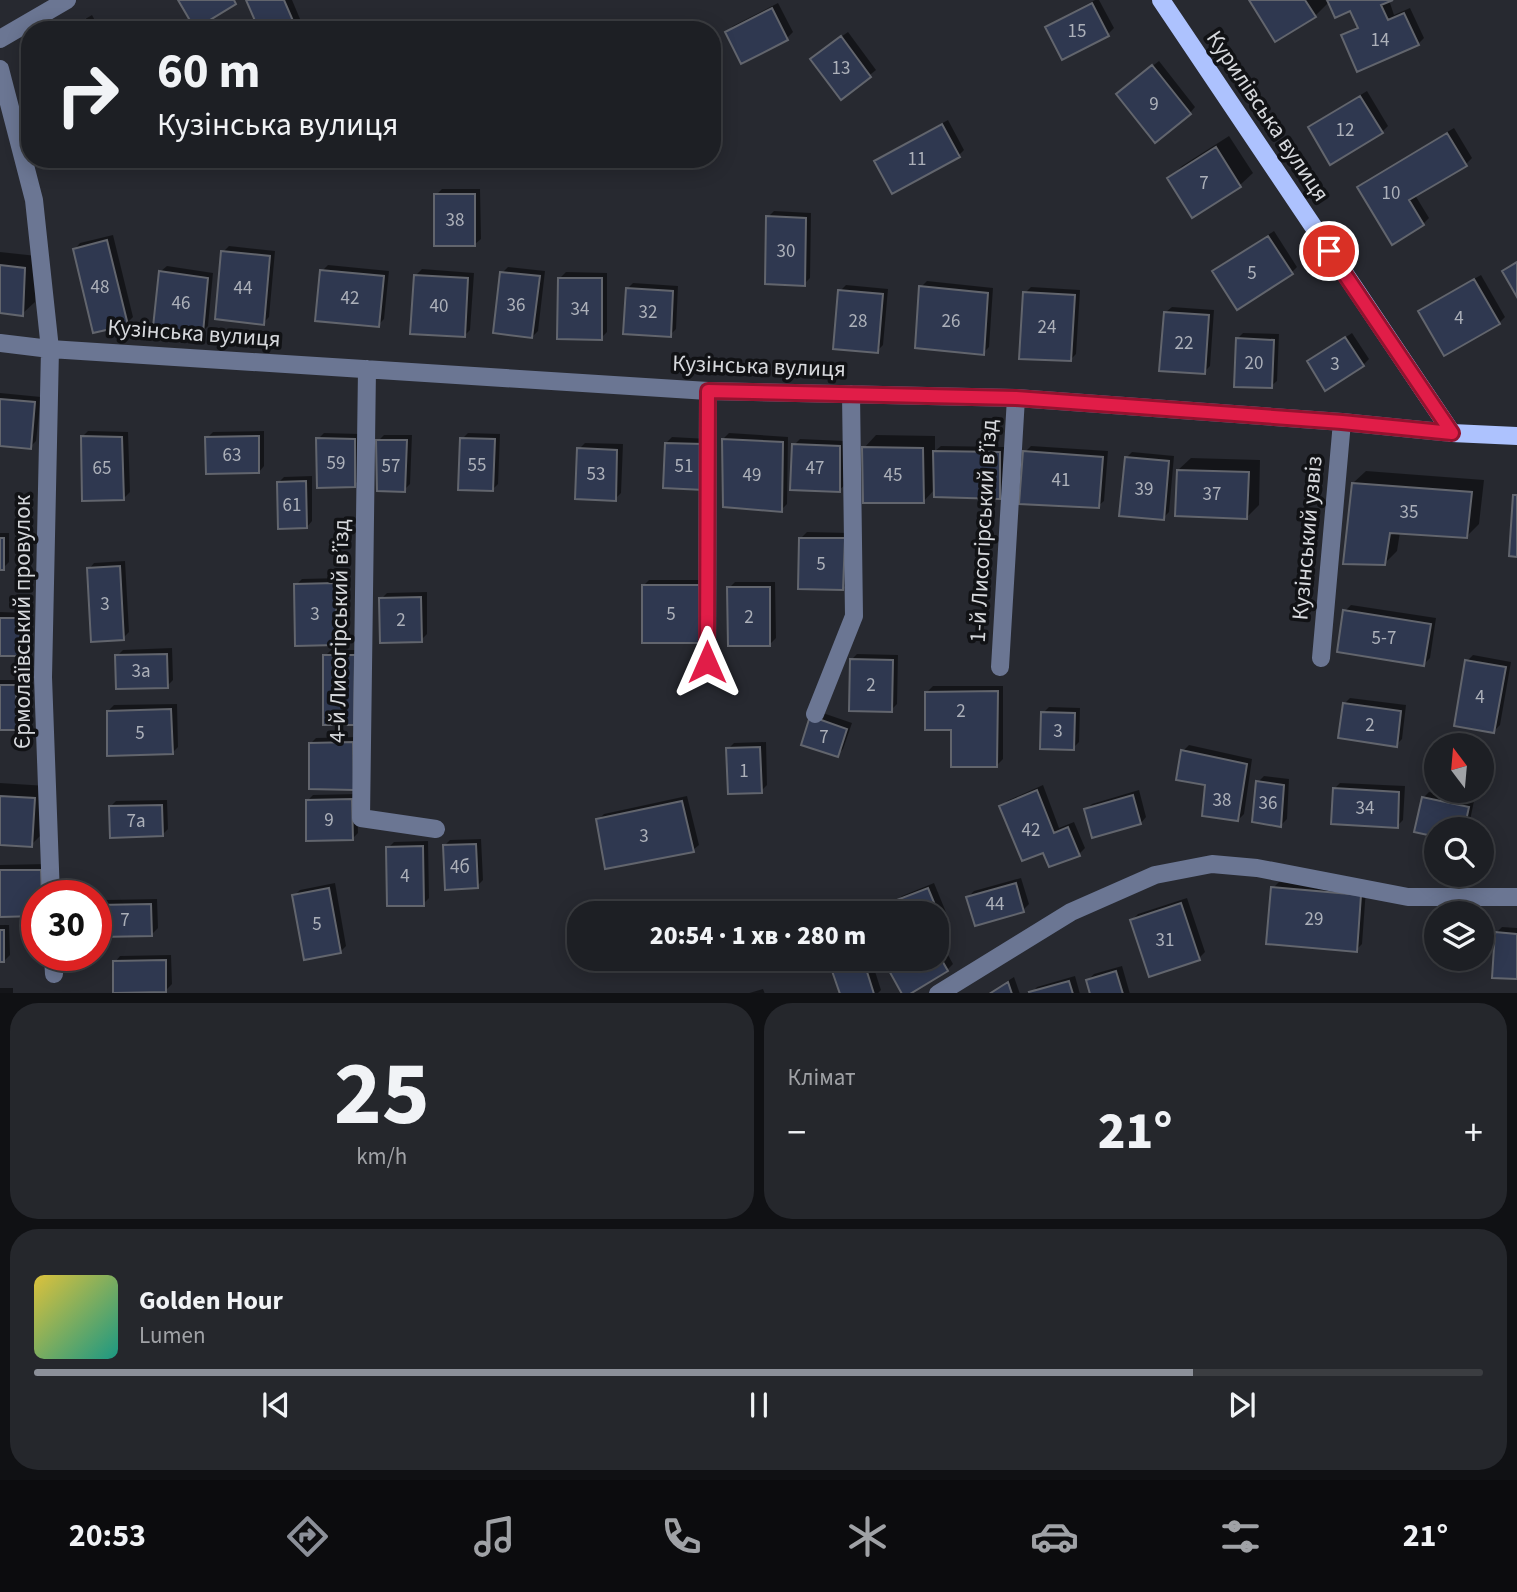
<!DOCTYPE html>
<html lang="uk">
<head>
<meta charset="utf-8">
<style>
  :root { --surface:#1d1f24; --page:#25272c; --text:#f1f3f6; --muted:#a0a2a6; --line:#3b3d41; --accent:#8c9099 }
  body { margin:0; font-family:"Source Sans 3",sans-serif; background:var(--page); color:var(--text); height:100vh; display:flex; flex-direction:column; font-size:26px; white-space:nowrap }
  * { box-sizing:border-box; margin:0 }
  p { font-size:23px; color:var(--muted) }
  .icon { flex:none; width:38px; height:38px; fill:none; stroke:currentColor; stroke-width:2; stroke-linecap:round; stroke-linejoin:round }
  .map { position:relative; height:993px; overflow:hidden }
  .details { display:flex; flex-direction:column; gap:10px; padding:10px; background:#101114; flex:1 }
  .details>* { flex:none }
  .guide { position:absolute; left:21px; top:21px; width:700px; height:147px; border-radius:28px; box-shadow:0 4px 18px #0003,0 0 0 2px var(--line); background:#1d1f24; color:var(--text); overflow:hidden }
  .needle { width:46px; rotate:344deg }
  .tools { position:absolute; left:1424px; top:733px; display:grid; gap:14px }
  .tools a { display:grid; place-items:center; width:70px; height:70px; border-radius:50%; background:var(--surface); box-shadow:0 4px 18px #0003,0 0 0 2px var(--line); font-size:35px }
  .speed { position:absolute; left:21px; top:880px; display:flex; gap:14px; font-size:35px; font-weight:700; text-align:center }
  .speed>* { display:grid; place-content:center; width:91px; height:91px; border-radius:50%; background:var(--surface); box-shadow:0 4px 18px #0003,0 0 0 2px var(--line); line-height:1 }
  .speed .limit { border:10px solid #d22; background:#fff; color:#111 }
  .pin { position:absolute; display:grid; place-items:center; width:60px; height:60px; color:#fff; margin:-30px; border:4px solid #fff; border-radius:50%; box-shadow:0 2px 7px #0007 }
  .me { position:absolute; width:77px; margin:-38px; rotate:0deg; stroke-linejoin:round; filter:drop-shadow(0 0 5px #0008) }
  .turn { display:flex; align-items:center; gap:24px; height:147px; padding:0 21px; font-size:32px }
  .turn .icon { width:91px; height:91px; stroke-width:2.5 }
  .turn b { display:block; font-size:49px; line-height:60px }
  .big { font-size:52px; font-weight:800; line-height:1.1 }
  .details .widget { flex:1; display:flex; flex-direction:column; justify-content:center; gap:10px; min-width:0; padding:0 24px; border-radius:28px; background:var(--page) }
  .details .dial { align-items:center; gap:0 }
  .dial b { font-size:91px; line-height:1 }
  .song { display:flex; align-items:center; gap:21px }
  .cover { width:84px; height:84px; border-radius:10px; background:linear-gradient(135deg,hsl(50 70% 55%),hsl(170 70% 35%)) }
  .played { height:7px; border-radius:4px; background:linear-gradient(90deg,var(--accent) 80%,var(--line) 80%) }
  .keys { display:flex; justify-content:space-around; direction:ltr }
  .heat { display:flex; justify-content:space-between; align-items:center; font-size:38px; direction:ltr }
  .details .tiles { flex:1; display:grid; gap:10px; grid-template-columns:1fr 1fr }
  .widget:last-child { grid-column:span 2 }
  .trip { position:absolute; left:567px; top:901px; width:382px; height:70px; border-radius:28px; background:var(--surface); box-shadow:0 4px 18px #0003,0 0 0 2px var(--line); font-weight:800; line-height:70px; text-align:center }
  .menu { display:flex; height:112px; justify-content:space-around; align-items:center; background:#0c0c0e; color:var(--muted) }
  .menu .icon { width:49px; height:49px }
  .menu .selected { color:var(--accent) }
  .menu b { font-size:32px; color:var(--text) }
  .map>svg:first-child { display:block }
</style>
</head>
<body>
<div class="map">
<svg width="1517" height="994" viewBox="0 0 1517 994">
  <rect width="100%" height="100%" fill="#272930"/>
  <path fill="#0007" d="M248,0h44l11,26 -3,4h-39z
    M1095,0h4l15,28 -6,6 -61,-6 6,-6z
    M1251,0h74l3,3 -13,13z
    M1329,0h60l5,15 16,-7 14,30 -6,6 -75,-8 16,-11 -8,-16z
    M778,3l15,29 -6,6 -45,24 -15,-30 6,-6z
    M92,15l8,15h-33z
    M848,32l28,38 -35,28 -23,-45z
    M1159,61l36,46 -5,6 -66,-25z
    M1367,91l21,35 -6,6 -72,-4 6,-6z
    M948,120l16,30 -5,5 -83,7 6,-6z
    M1454,128l18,30 -6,6 -51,31 14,23 -6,6 -64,-37 6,-6z
    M1229,136l24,37 -13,12 -48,30 -23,-36 13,-13z
    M442,189h38l1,50 -6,5 -39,-49z
    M774,211l37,2 -1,65 -6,6 -36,-67z
    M1274,231l23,36 -6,6 -77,-2z
    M113,235l20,82 -6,6 -52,-74 5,-6z
    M229,246l46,5 -6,66 -6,6 -40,-71z
    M0,252l37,4 -2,46 -13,12 -22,-3z
    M328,265l61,6 -5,48 -6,6 -56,-54z
    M167,266l46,7 -5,53 -6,6 -41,-61z
    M508,267l37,4 -7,60 -6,6 -30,-64z
    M422,269l52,4 -4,57 -6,6 -48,-61z
    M566,272l41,1v59l-6,6 -41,-60z
    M1481,275l24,42 -6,6 -79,-11 6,-6z
    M927,281l66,7 -4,59 -6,6 -62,-66z
    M633,283l45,3 -2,43 -6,6 -43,-46z
    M846,285l42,4 -5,56 -6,6 -37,-60z
    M1031,287l49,3 -4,64 -6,6 -45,-67z
    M1172,307l42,3 -4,56 -6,6 -38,-60z
    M1243,333l36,1 -2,47 -6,5 -34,-47z
    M1352,333l17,26 -6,6 -54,-3z
    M0,393l41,4 -5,44 -6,6 -30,-3z
    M88,431l40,1 2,60 -6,6 -42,-61z
    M264,431v35l-5,6 -52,-34 6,-6z
    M324,433l36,1v45l-6,6 -36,-46z
    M468,433l32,1 -2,50 -6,6 -30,-51z
    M729,433l59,4 -1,67 -6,6 -58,-71z
    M384,435h28l-2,49 -6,6 -26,-49z
    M876,435l59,1v15l6,-5 64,1v45l-6,6 -64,-9 -12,13 -59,-54z
    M672,437l36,2 1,43 -43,-39z
    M800,439l45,2v44l-6,5 -45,-45z
    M585,443l38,1 -2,49 -6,6 -36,-50z
    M1031,446l77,5 -4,50 -6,5 -73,-54z
    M1132,452l42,4 -5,56 -6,6 -37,-60z
    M1191,458l69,2 -1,45 -13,13 -68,-48z
    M1366,471l118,9 -5,44 -12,12 -67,-4 -3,19 -13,13 -31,-81z
    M312,476v45l-5,6 -29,-44 6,-6z
    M807,532l43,1 -1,49 -6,6 -42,-50z
    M0,533h9v29l-6,6h-3z
    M125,561l4,71 -6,6 -34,-69 5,-6z
    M341,578l1,59 -6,6 -40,-58 6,-6z
    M649,580h56l-6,61 -55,-56z
    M735,582h40l1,56 -6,6 -41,-56z
    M427,592v42l-6,6 -40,-41 6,-6z
    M1351,605l85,13 -6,40 -6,6 -79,-53z
    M0,612l26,1v35l-6,6h-20z
    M172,648l1,32 -6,6 -50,-30 6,-6z
    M331,650h29v67l-35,-61z
    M857,654l41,1 -1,49 -6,6 -40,-50z
    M1473,655l38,7 -11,63 -6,6 -27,-70z
    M0,680h21l1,42 -6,6h-16z
    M933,686h70v73l-6,6 -44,-37 -26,-36z
    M1350,698l56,7 -4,34 -6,6 -52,-41z
    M177,704l1,43 -6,6 -64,-42 6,-6z
    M1049,707l31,1 -1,34 -6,6 -30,-35z
    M817,711l35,12 -9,26 -6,6 -34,-12z
    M358,737l-4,51 -44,-44 6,-6z
    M766,742l1,43 -6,6 -33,-42 6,-6z
    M1189,745l63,14 -8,55 -6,6 -55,-69z
    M1264,776l25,3 -2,40 -6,6 -23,-43z
    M0,783l47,3 -3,46 -13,13 -31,-2z
    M1340,783l65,3 -2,34 -6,6 -63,-37z
    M1043,785l16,43 15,-6 11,26 -6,6 -35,-3 -43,-44 6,-6z
    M1139,790l7,27 -5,6 -55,-13 6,-6z
    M1429,792l45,9 -6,29h-31l-14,-32z
    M357,794l1,39 -6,6 -45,-38 6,-6z
    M687,796l12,49 -6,5 -95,-30 6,-6z
    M167,800l1,29 -6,6 -52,-28 6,-6z
    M481,839l2,41 -6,6 -33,-40 6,-6z
    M428,841l1,57 -6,6 -35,-56 6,-6z
    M46,864l1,32h-10l-37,19v-50z
    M1021,878l8,26 -6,6 -55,-13 6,-6z
    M1279,882l87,7 -4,55 -6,6 -83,-62z
    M335,883l11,63 -6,6 -46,-56 6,-6z
    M934,883l16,39 -6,5 -8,-13 -40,-12 6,-6z
    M1187,898l18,54 -6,6 -67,-38 6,-6z
    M157,899l1,29 -6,6 -52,-28 6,-6z
    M0,925h9l1,30 -6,6h-4z
    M1502,927l15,1v49l-21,-44z
    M938,937l15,27 -6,6 -58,-3 10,-8h37z
    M171,955l1,29 -6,6 -51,-28 5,-6z
    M850,959h21l10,31 -4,4h-36l-8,-25 6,-6z
    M1122,966l8,28h-38l-4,-14 6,-6z
    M1075,976l5,18h-49l6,-7z
    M1014,977l6,17h-33z
    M0,988h13v6h-13z
    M763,989l2,5h-19z"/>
  <path fill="#2f3850" stroke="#62656d" stroke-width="2" d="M178,0h56l2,4 -41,25z
    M246,0h38l13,30h-38z
    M1249,0h56l11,17 -41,25z
    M1327,0h66l-12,5 7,15 16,-7 15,32 -62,27 -16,-37 17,-7 -8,-17 -15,7z
    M1092,3l17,33 -47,24 -17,-33z
    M772,8l16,32 -47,24 -16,-32z
    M85,20l6,10h-23z
    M841,36l30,41 -30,23 -31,-41z
    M1152,65l39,49 -36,29 -39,-49z
    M1360,96l23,37 -53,32 -22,-38z
    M942,124l18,33 -68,37 -18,-33z
    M1447,133l20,33 -58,34 15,25 -32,20 -35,-58z
    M1216,147l25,40 -49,31 -25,-40z
    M434,194h41v52h-41z
    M766,216l40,2 -1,68 -40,-2z
    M1268,236l25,38 -56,36 -25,-39z
    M107,240l21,85 -35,8 -20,-84z
    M221,251l49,5 -6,69 -49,-6z
    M1517,262v35l-15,-26z
    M0,265l25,3 -2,48 -23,-3z
    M320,270l64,6 -5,51 -64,-6z
    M159,271l49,7 -5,55 -50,-6z
    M500,272l40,4 -8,62 -39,-5z
    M414,275l54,3 -3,59 -55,-3z
    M558,278h44v62l-45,-1z
    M1474,279l26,45 -56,32 -26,-45z
    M919,286l69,7 -4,62 -69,-7z
    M626,288l47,3 -2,46 -48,-3z
    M838,290l45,4 -5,59 -45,-4z
    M1023,292l52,3 -4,66 -52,-2z
    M1164,312l45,3 -4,59 -46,-3z
    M1345,337l19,29 -39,25 -18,-30z
    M1236,338l38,2 -2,48 -38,-1z
    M0,399l35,3 -4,47 -31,-3z
    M81,436l41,1 2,63 -42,1z
    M259,436v37l-53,1 -1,-37z
    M316,438l39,1v48l-38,1z
    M460,438l35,1 -2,52 -35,-1z
    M722,439l61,3 -1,70 -59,-5z
    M376,440h31l-2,52 -28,-1z
    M665,443l38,1 1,46 -41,-2z
    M792,444l48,2v46l-50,-2z
    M862,447l61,1 1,55h-61z
    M577,448l40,2 -1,51 -41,-2z
    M933,451l67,1v47l-66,-2z
    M1023,451l80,6 -4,51 -80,-4z
    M1125,457l44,4 -5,59 -45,-4z
    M1177,470l72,2 -2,47 -72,-3z
    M306,481l1,47 -29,1 -1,-47z
    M1352,483l120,9 -5,46 -77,-5 -5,32 -42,-1z
    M1513,495h4v62l-8,-1z
    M0,538h4v32h-4z
    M799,538h46l-2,52 -45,-1z
    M120,566l4,74 -33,2 -4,-74z
    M336,583l1,62 -42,1 -1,-62z
    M642,585h57l1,58h-58z
    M727,587h43v59h-42z
    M421,597l1,45 -42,1 -1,-45z
    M1343,610l88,14 -7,42 -87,-14z
    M0,618h21v38h-21z
    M167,654l1,34 -52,1 -1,-34z
    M323,655h32l-1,70h-31z
    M850,659l43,1 -1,52 -43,-1z
    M1465,660l41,7 -12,66 -40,-7z
    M0,685h16l1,45h-17z
    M998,691l-1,76h-46v-37h-26v-38z
    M1343,703l58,8 -4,36 -59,-9z
    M171,709l2,45 -66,2v-45z
    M1041,712l34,1 -1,37 -34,-1z
    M810,716l37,13 -9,28 -37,-12z
    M353,742l1,48 -45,-1v-46z
    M760,747l2,46 -34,1 -2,-46z
    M1181,750l66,14 -9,57 -36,-5 3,-31 -29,-5z
    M1256,781l28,4 -3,42 -29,-5z
    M1333,788l66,4 -1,36 -67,-4z
    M1037,790l17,43 14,-6 12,29 -31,11 -6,-14 -21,8 -23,-55z
    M1133,795l8,29 -49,14 -8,-29z
    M0,796l35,2 -3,49 -32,-2z
    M1422,797l47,10 -5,23h-27v7l-23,-5z
    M352,799l1,41 -47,1v-41z
    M682,801l12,51 -89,17 -9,-50z
    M162,805l1,31 -53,2 -1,-32z
    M476,844l2,44 -33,2 -2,-45z
    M423,846l1,60h-37l-1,-59z
    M0,870h41l1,26h-5v20l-37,1z
    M1016,883l8,29 -49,14 -9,-29z
    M1271,887l90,8 -4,57 -91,-8z
    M329,888l12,65 -37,7 -12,-65z
    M928,888l17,41 -9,4v-19h-37l-5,-13z
    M1181,903l19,57 -51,17 -19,-57z
    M151,904l1,32 -53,1 -1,-32z
    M0,930h4v32h-4z
    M1495,932l22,2v45l-25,-1z
    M936,950l12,21 -38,23h-8l-15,-27 14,-8h35z
    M859,959h4l11,35h-34l-9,-26z
    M166,960v32l-53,1v-32z
    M1116,971l7,23h-33l-4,-14z
    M1069,981l4,13h-43l-1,-2z
    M1008,982l4,12h-23z"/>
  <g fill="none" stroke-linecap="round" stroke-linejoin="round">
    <path stroke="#6b7693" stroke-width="18" d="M0,39l67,-39
      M0,69l34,131 16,149 -7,328 8,219
      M0,343l50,6 658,42 308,7 326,24 110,11
      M367,369l-6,449 75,11
      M1321,658l21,-236
      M707,662l1,-271
      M1000,667l16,-269
      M815,714l39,-98 -3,-222
      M53,956l1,18
      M938,994l133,-82 84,-37 57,-11 45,4 151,29h109"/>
    <path stroke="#adc2fe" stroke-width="18" d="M1161,0l291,433 65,3"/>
  </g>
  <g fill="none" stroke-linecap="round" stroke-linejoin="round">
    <defs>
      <path id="route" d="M707,662l1,-271 308,7 326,24 110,11 -123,-182"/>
    </defs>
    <use href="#route" stroke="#92132f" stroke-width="18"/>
    <use href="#route" stroke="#e11d48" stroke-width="12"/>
  </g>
  <g text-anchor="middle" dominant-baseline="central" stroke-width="7" stroke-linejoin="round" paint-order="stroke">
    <g font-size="19" fill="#acb0b9">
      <text x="1077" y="31">15</text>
      <text x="1380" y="40">14</text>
      <text x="841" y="68">13</text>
      <text x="1154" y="104">9</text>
      <text x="1345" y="130">12</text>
      <text x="917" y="159">11</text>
      <text x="1204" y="183">7</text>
      <text x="1391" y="193">10</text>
      <text x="455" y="220">38</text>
      <text x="786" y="251">30</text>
      <text x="1252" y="273">5</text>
      <text x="100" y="287">48</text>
      <text x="243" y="288">44</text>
      <text x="350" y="298">42</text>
      <text x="181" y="303">46</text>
      <text x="516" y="305">36</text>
      <text x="439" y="306">40</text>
      <text x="580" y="309">34</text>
      <text x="648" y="312">32</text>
      <text x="1459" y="318">4</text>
      <text x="858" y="321">28</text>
      <text x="951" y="321">26</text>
      <text x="1047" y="327">24</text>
      <text x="1184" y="343">22</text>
      <text x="1254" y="363">20</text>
      <text x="1335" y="364">3</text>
      <text x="232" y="455">63</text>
      <text x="336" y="463">59</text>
      <text x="477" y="465">55</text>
      <text x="391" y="466">57</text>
      <text x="684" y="466">51</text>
      <text x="102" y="468">65</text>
      <text x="815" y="468">47</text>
      <text x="596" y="474">53</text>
      <text x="752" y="475">49</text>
      <text x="893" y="475">45</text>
      <text x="1061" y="480">41</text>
      <text x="1144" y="489">39</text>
      <text x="1212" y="494">37</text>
      <text x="292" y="505">61</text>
      <text x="1409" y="512">35</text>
      <text x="821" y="564">5</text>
      <text x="105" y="604">3</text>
      <text x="315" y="614">3</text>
      <text x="671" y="614">5</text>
      <text x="749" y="617">2</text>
      <text x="401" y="620">2</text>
      <text x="1384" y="638">5-7</text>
      <text x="141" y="671">3а</text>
      <text x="871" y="685">2</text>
      <text x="1480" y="697">4</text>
      <text x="961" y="711">2</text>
      <text x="1370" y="725">2</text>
      <text x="1058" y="731">3</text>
      <text x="140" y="733">5</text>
      <text x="824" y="737">7</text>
      <text x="744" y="771">1</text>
      <text x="1222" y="800">38</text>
      <text x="1268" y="803">36</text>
      <text x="1365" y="808">34</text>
      <text x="329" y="820">9</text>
      <text x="136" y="821">7а</text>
      <text x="1031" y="830">42</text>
      <text x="644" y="836">3</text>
      <text x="460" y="867">4б</text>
      <text x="405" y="876">4</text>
      <text x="995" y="904">44</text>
      <text x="1314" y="919">29</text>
      <text x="125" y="920">7</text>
      <text x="317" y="924">5</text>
      <text x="1165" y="940">31</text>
    </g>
    <g font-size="23" fill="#d6d8dc" stroke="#111215">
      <text transform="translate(1268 116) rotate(56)">Курилівська вулиця</text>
      <text transform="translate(194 333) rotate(4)">Кузінська вулиця</text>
      <text transform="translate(759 366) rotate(2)">Кузінська вулиця</text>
      <text transform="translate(983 531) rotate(-87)">1-й Лисогірський в’їзд</text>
      <text transform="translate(1307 538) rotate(-85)">Кузінський узвіз</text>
      <text transform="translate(22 622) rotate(-90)">Єрмолаївський провулок</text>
      <text transform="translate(339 631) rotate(-89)">4-й Лисогірський в’їзд</text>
    </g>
  </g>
</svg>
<div class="tools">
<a><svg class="needle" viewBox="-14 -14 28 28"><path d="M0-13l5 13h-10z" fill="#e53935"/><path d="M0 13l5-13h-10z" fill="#a0a2a6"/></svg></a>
<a><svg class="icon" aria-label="search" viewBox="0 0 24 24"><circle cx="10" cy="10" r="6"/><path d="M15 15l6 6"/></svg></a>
<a><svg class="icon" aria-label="layers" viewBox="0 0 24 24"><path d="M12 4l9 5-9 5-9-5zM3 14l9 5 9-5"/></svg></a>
</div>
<div class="speed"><div class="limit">30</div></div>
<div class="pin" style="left:1329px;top:251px;background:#d93025"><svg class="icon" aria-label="arrive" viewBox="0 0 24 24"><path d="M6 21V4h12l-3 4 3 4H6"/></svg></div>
<svg class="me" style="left:707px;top:662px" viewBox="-20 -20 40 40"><path d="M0-17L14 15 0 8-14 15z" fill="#e11d48" stroke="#fff" stroke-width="4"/></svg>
<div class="trip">20:54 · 1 хв · 280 m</div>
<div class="guide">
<div class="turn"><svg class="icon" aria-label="right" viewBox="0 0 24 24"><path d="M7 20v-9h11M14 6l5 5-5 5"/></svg><div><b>60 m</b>Кузінська вулиця</div></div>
</div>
</div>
<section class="details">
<div class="tiles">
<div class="widget dial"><b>25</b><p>km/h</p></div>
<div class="widget"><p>Клімат</p>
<div class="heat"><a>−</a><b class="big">21°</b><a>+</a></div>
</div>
<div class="widget">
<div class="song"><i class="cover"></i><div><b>Golden Hour</b><p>Lumen</p></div></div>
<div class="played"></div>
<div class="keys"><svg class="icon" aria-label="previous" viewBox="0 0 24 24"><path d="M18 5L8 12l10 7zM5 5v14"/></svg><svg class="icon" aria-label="pause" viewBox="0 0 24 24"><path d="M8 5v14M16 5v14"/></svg><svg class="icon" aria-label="next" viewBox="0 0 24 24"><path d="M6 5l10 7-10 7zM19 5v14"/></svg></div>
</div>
</div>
</section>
<nav class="menu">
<b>20:53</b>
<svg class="icon selected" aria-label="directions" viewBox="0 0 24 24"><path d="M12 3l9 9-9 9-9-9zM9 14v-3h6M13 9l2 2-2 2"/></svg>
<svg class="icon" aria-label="music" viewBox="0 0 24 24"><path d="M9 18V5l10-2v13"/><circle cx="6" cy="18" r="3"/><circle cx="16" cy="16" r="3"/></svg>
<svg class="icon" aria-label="phone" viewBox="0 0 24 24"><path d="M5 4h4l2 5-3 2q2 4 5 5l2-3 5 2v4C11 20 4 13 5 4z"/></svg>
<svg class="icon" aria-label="climate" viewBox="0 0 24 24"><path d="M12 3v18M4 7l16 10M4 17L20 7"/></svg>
<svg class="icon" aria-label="car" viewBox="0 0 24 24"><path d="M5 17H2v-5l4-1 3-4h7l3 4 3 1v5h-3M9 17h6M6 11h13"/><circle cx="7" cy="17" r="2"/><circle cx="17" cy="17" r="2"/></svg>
<svg class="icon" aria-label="filters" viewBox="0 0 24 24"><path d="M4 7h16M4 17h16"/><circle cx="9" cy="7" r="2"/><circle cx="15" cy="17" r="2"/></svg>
<b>21°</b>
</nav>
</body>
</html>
